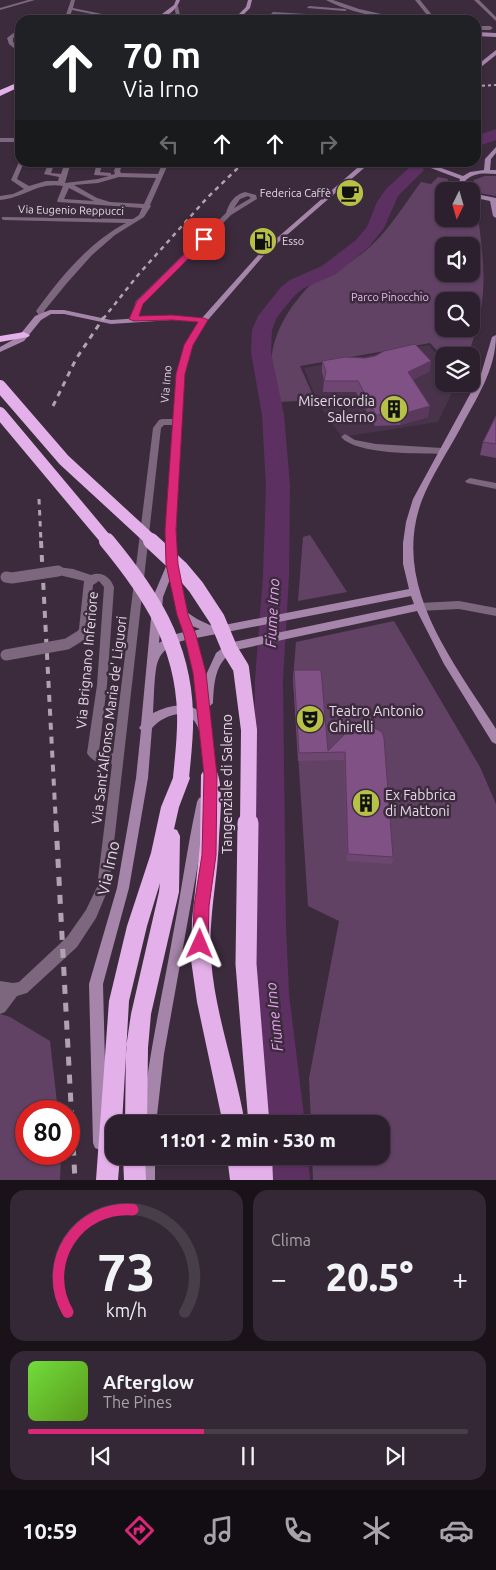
<!DOCTYPE html>
<html lang="it">
<head>
<meta charset="utf-8">
<style>
  :root { --surface:#2d202e; --page:#352836; --text:#f1f3f6; --muted:#a7a3aa; --line:#483e4a; --accent:#db2777 }
  body { margin:0; font-family:Ubuntu,sans-serif; background:var(--page); color:var(--text); height:100vh; display:flex; flex-direction:column; font-size:19px; white-space:nowrap }
  * { box-sizing:border-box; margin:0 }
  p { font-size:16px; color:var(--muted) }
  .icon { flex:none; width:28px; height:28px; fill:none; stroke:currentColor; stroke-width:2; stroke-linecap:round; stroke-linejoin:round }
  .map { position:relative; height:1180px; overflow:hidden }
  .panel { display:flex; flex-direction:column; gap:10px; padding:10px; background:#191219; flex:1 }
  .panel>* { flex:none }
  .top-card { position:absolute; left:15px; top:15px; width:466px; height:152px; border-radius:15px; box-shadow:0 1px 4px #0004,0 0 0 1px var(--line); background:#202124; color:#fff; overflow:hidden }
  .needle { width:32px; rotate:185deg }
  .buttons { position:absolute; left:435px; top:182px; display:grid; gap:10px }
  .buttons a { display:grid; place-items:center; width:45px; height:45px; border-radius:10px; background:var(--surface); box-shadow:0 1px 4px #0004,0 0 0 1px var(--line); font-size:25px }
  .speed { position:absolute; left:15px; top:1100px; display:flex; gap:10px; font-size:25px; font-weight:700; text-align:center }
  .speed>* { display:grid; place-content:center; width:65px; height:65px; border-radius:50%; background:var(--surface); box-shadow:0 1px 4px #0004,0 0 0 1px var(--line); line-height:1 }
  .speed .limit { border:8px solid #d22; background:#fff; color:#111 }
  .pin { position:absolute; display:grid; place-items:center; width:42px; height:42px; color:#fff; margin:-21px; border-radius:10px; box-shadow:0 2px 8px #0006 }
  .me { position:absolute; width:55px; margin:-28px; rotate:1deg; stroke-linejoin:round; filter:drop-shadow(0 0 4px #0008) }
  .turn { display:flex; align-items:center; gap:18px; height:105px; padding:0 25px; font-size:22px }
  .turn .icon { width:65px; height:65px; stroke-width:2.5 }
  .turn b { display:block; font-size:35px; line-height:42px }
  .lanes { display:flex; align-items:center; height:48px; padding:0 25px; background:#0003; justify-content:center; gap:25px; direction:ltr }
  .lanes .off { opacity:.35 }
  .big { font-size:38px; font-weight:800; line-height:1.1 }
  .panel .card { flex:1; display:flex; flex-direction:column; justify-content:center; gap:8px; min-width:0; padding:0 18px; border-radius:15px; background:var(--page) }
  .panel .dial { align-items:center; gap:0 }
  .dial svg { height:130px; overflow:visible; fill:none; stroke:var(--line); stroke-width:7; stroke-linecap:round; text-anchor:middle }
  .dial text { fill:var(--text); stroke:none }
  .song { display:flex; align-items:center; gap:15px }
  .cover { width:60px; height:60px; border-radius:8px; background:linear-gradient(135deg,hsl(100 70% 55%),hsl(90 70% 35%)) }
  .played { height:5px; border-radius:2px; background:linear-gradient(90deg,var(--accent) 40%,var(--line) 40%) }
  .keys { display:flex; justify-content:space-around; direction:ltr }
  .heat { display:flex; justify-content:space-between; align-items:center; font-size:28px; direction:ltr }
  .panel .tiles { flex:1; display:grid; gap:10px; grid-template-columns:1fr 1fr }
  .card:last-child { grid-column:span 2 }
  .trip { position:absolute; left:105px; top:1115px; width:285px; height:50px; border-radius:15px; background:var(--surface); box-shadow:0 1px 4px #0004,0 0 0 1px var(--line); font-weight:800; line-height:50px; text-align:center }
  .menu { display:flex; height:80px; justify-content:space-around; align-items:center; background:#120d12; color:var(--muted) }
  .menu .icon { width:35px; height:35px }
  .menu .current { color:var(--accent) }
  .menu b { font-size:22px; color:var(--text) }
  .map>svg:first-child { display:block }
</style>
</head>
<body>
<div class="map">
<svg width="496" height="1180" viewBox="0 0 496 1180">
  <rect width="100%" height="100%" fill="#3c2b3d"/>
  <path fill="#48334b" d="M429,345l15,19v20h12l-18,38 -96,15 -24,-33 -14,-36z"/>
  <path fill="#614265" fill-rule="evenodd" d="M485,176h11v20l-17,-3 -7,-7 2,-6z
    M438,177l10,2 -1,6 4,6h-7v28h27v-18l5,2c8,58 15,97 -9,153h-23v2l-14,-15 -130,23 15,34 -37,2c-12,-37 -8,-62 13,-94 7,-9 14,-19 23,-26 20,-12 41,-20 58,-37 19,-18 34,-43 49,-63l10,2zM444,246h27v28h-27zM444,301h27v28h-27z
    M310,535l37,57 -49,9 5,-64z
    M394,621l86,146 16,37v376h-183l-1,-24h69v-32h-70l-2,-46 30,-157 -31,-15 -15,-228 3,-36z
    M0,1014l10,3 40,24 8,70h-32v43h35l-1,26h-60z"/>
  <g fill="none" stroke-linecap="round" stroke-linejoin="round">
    <path fill="#5d3062" fill-rule="evenodd" d="M496,129v11l-20,7v-11z
      M416,165l6,2 2,3 -26,26 -14,32 -16,20 -32,26 -32,14 -9,7 -18,22 -5,13 -1,22 13,63 6,71 -1,90 -6,104 3,248 3,66 16,130h-38l-14,-130 -1,-66 3,-248 8,-104 3,-90 -4,-71 -11,-63 1,-22 6,-14 23,-29 9,-7 32,-14 34,-26 11,-13 10,-25 9,-13 24,-22z
      M268,1156h40l2,24h-40z"/>
    <path fill="#7c677f" fill-rule="evenodd" d="M28,0h7l-35,10v-2z
      M71,0h4l-2,8 58,12h-10l-49,-10 -2,7 -7,3h-6l9,-5z
      M326,0h7l26,9 49,11c-23,0 -62,-9 -82,-20z
      M415,0h5l16,20h-5z
      M474,0h5l17,17v4z
      M176,5l2,1 3,14h-4l-3,-14z
      M309,6l36,3 2,1 -2,1 -38,-3z
      M273,12l33,2 2,2 45,3 2,1 -53,-2 -3,-1h-3l-2,3h-4l2,-4 -21,-2z
      M476,26h14l3,2 -3,2h-14z
      M20,28v4l-7,6v4l7,6v5l-11,-9 -2,-6z
      M0,138h20v4h-20z
      M20,160v2h4l-7,17 12,7 17,-5h12l1,-4 -15,-3 5,-12h6l-4,11 10,1 4,-12h6l-6,21 33,-4 11,-3 -15,-1 3,-13h6l-3,10 11,1v2l4,-1 -1,-3 3,-9h6l-3,9 1,2 37,1 5,-12h6l-19,43 1,1 -7,11 -29,18 -23,20 -25,28 -23,28 3,4 -4,2h-3l-4,-6c24,-33 53,-69 90,-88l-122,-3 -2,-1v-2l131,2 6,-4 3,-7 -84,-6 -1,-1 6,-15c-27,-4 -38,12 -63,14v-4l13,-2 11,-5 -13,-9zM119,177l37,1 -12,26 -34,-2 -13,-4 -23,-13 24,-2zM69,188l25,13 -30,-2z
      M245,192l11,3 1,4 -26,16 -88,89 -6,17h-6l-1,-2 6,-18 90,-88c3,-10 8,-18 19,-21zM248,196l3,2 -17,10 6,-9z
      M162,419h16l4,3 -4,3h-14l-3,3 -52,459 -13,31 -19,29 -50,46 -10,3 -12,16 -5,2v-33l13,2 6,-1 48,-45 19,-27 11,-23 15,-123c-9,1 -20,-2 -25,-11l10,-68 7,-98 -5,-6 -6,4 -4,44 -5,10h-8l-1,-3 4,-7 5,-48 -29,-7 -2,-3 5,-4 15,2 18,6c11,-4 19,2 23,12l-7,98 -8,66c4,3 9,5 14,2l40,-325 6,-8z
      M345,434l10,6 21,4 66,4 4,3 -4,3c-24,-1 -85,1 -101,-17z
      M470,478l26,5v6l-29,-6 -2,-2z
      M459,601l37,7v8l-37,-7 -40,2 -4,-1 -1,-3 1,-3 4,-1z"/>
    <path fill="#a685aa" fill-rule="evenodd" d="M176,0h4c-3,10 -16,20 -26,20l20,-15z
      M248,0h4l-2,8 -12,12h-5l13,-13z
      M476,32l20,1v4l-20,-1z
      M496,50v5l-20,16v-5z
      M20,80v4l-6,4h-4v-2z
      M496,147v6l-5,6 -1,11h6v4c-12,-1 -23,-2 -32,8v4l4,5h-6l-4,-5 2,-7 -45,-17h10l38,14 7,-4 14,-2 1,-11z
      M364,162h7l-106,92 -58,67 -14,24 -9,29 -8,156 1,34 11,49 9,6 17,8 195,-38 -6,-25v-21l3,-21 7,-23 68,-125 11,-37 4,-2c0,35 -20,64 -36,94 -12,22 -29,48 -38,71 -32,85 31,161 74,229v15l-4,-2 -48,-78 -27,-53 -181,39c-21,11 -22,32 -23,53l-4,4 7,68 -3,10 -4,1 -4,-1 -2,-4 1,-6c-2,-19 2,-62 -25,-61 -10,1 -20,6 -27,14l-4,50 -19,110 -26,96 4,159 -2,5 -5,2 -5,-2 -2,-5 -4,-159 28,-96 19,-110 5,-48 -2,-2 2,-3 12,-128 14,-33 -1,-34 10,-156 9,-29 14,-23 -27,-2 -61,4 -47,-10h-13l-10,6 -17,21 -24,11v-5l18,-10 17,-21 15,-6h14l47,10 61,-4 30,2 59,-66zM170,579l8,36 6,17 -12,3 -13,8 4,-46zM411,596l3,8 -185,39 -13,10 -10,22 -10,-37zM192,626l8,3 -6,2zM186,640l9,33 3,37c-15,-8 -30,-4 -45,3 1,-12 1,-42 5,-52 4,-12 17,-19 28,-21z
      M471,193l25,5v20l-3,-2 -3,-15 -19,-4z
      M203,797l4,1 2,4 -45,252 -8,70h-14c5,-62 19,-122 30,-184 9,-46 15,-92 25,-138l2,-4z
      M139,1156h16v24h-16z"/>
    <path fill="#e4b0e9" fill-rule="evenodd" d="M12,85h3v4l-15,7v-6z
      M24,332l6,3 -2,2 -28,5v-6z
      M210,767l6,3c8,15 4,50 3,68 -1,40 -11,81 -8,121 4,56 25,110 34,165h-22l-26,-122 -6,-42 1,-40 8,-75 1,-70 3,-5z
      M181,770l6,3 3,5 -11,29 -5,22 3,1 3,6 -1,56 -28,122 -3,34 -1,76h-22l1,-76 5,-34 28,-122 1,-9 -13,43 -18,75 -7,123h-8v32h6l-2,24h-22l13,-179 18,-75 24,-73 10,-46 14,-34z
      M123,1156h22l1,24h-22z
      M227,1156h22l1,5v-5h22l1,24h-43z"/>
    <path stroke="#b0a3b1" stroke-width="2" stroke-dasharray="3 3" stroke-linecap="butt" d="M476,86l20,-1"/>
    <path stroke="#b0a3b1" stroke-width="2.5" stroke-dasharray="4.5 4.5" stroke-linecap="butt" d="M103,319l35,-44 69,-77 37,-36"/>
    <path stroke="#b0a3b1" stroke-width="3" stroke-dasharray="5.5 5.5" stroke-linecap="butt" d="M53,406l23,-47 28,-42
      M39,499l2,43"/>
    <path stroke="#b0a3b1" stroke-width="4" stroke-dasharray="7 7" stroke-linecap="butt" d="M41,541l15,284"/>
    <path stroke="#b0a3b1" stroke-width="5" stroke-dasharray="9 9" stroke-linecap="butt" d="M56,823l19,357"/>
    <path stroke="#7c677f" stroke-width="11" d="M6,577l6,1 46,-7
      M6,655l61,-11 13,-8"/>
    <path stroke="#e4b0e9" stroke-width="12" d="M0,386l64,74 89,82
      M0,413l108,129"/>
    <path stroke="#e4b0e9" stroke-width="16" d="M107,541c43,52 76,102 78,172 1,21 -2,43 -4,65
      M151,541l29,27 16,19 21,32 13,31 11,18 8,62 -1,95"/>
    <path stroke="#e4b0e9" stroke-width="21" d="M248,823l-2,141 13,160"/>
  </g>
  <path fill="#6e4672" d="M365,358l66,3 -2,11 -16,7 15,38 -28,8 -25,1 -19,-34h-33l1,-12 -2,-8v-11z
    M496,416v42l-16,-3 3,-13z
    M294,670l34,81 22,-22 43,128 -1,7 -45,-3 -3,-101 -46,1 -5,-83z"/>
  <path fill="#5a395d" d="M431,361l-2,11 -22,11 1,-11z
    M430,406l-2,11 -28,8 2,-11z"/>
  <path fill="#805185" stroke="#5a395d" d="M415,344l16,17 -23,11 22,34 -28,8 -26,1 -18,-34h-34l2,-10 -4,-10 23,-4 20,1 10,-2 9,-5z
    M496,416v28l-13,-2z
    M294,670h27l7,81 22,-22 6,-3 17,1 9,5 2,6 9,119 -45,-3 -3,-102 -46,1z"/>
  <path fill="#db2777" stroke="#8e194d" d="M202,237l6,2 -65,65 -4,12 33,-1 32,3 4,2 -15,25 -8,29 -9,156 2,34 10,51 8,20 10,38 11,102 -1,80 -7,51 -1,38 -2,6 -6,2 -5,-2 -2,-6 1,-38 8,-51 2,-80 -11,-102 -9,-38 -7,-20 -11,-51 -1,-34 11,-156 8,-29 14,-23 -26,-2 -38,1 -5,-2 8,-18z"/>
  <defs>
    <symbol id="cafe-disc" viewBox="-11 -11 22 22"><circle r="9.5" fill="#b8c147" stroke="#3c2b3d"/><path d="M-5.5-4.5H6V0H3Q3 3.5 0 3.5H-2.5Q-5.5 3.5-5.5 0ZM3-3.2v2h1.7v-2ZM-6 4.5H4V6H-6Z" fill="#111"/></symbol>
    <symbol id="fuel-disc" viewBox="-11 -11 22 22"><circle r="9.5" fill="#b8c147" stroke="#3c2b3d"/><path d="M-5.5-6h7V0h2V4h1.3V-2.5L3-4.5l.8-.8L6-3V5H2.5V1h-1V6h-7ZM-4.2-4.7v3.2H.2V-4.7Z" fill="#111"/></symbol>
    <symbol id="building-disc" viewBox="-11 -11 22 22"><circle r="9.5" fill="#b8c147" stroke="#3c2b3d"/><path d="M-4-6H4V6H1V3H-1V6H-4ZM-2.5-4.3h1.7v1.8h-1.7ZM.8-4.3h1.7v1.8H.8ZM-2.5-1h1.7V.8h-1.7ZM.8-1h1.7V.8H.8Z" fill="#111"/></symbol>
    <symbol id="theatre-disc" viewBox="-11 -11 22 22"><circle r="9.5" fill="#b8c147" stroke="#3c2b3d"/><path d="M-5-5.5Q0-4 5-5.5V0Q5 5 0 6Q-5 5-5 0ZM-3.3-2.5H-1v1.5H-3.3ZM1-2.5H3.3v1.5H1ZM-2.8 1Q0 5.5 2.8 1Z" fill="#111"/></symbol>
  </defs>
  <g fill-rule="evenodd">
    <use href="#cafe-disc" x="334" y="177" width="32" height="32"/>
    <use href="#fuel-disc" x="247" y="225" width="32" height="32"/>
    <use href="#building-disc" x="378" y="393" width="32" height="32"/>
    <use href="#theatre-disc" x="294" y="703" width="32" height="32"/>
    <use href="#building-disc" x="350" y="787" width="32" height="32"/>
  </g>
  <g text-anchor="middle" dominant-baseline="central" stroke-width="5" stroke-linejoin="round" paint-order="stroke">
    <g font-size="11" fill="#e4d9e5" stroke="#3c2b3d" text-anchor="end">
      <text x="331" y="193">Federica Caffè</text>
      <text x="282" y="241" text-anchor="start">Esso</text>
    </g>
    <g font-size="11" fill="#e4d9e5" stroke="#3c2b3d">
      <text transform="translate(71 210) rotate(1)">Via Eugenio Reppucci</text>
      <text transform="translate(166 384) rotate(-85)">Via Irno</text>
    </g>
    <g font-size="11" fill="#f0b9f6" stroke="#3c2b3d">
      <text x="390" y="297">Parco Pinocchio</text>
    </g>
    <g font-size="14" fill="#e4d9e5" stroke="#3c2b3d" text-anchor="start">
      <text x="375" y="401" text-anchor="end">Misericordia<tspan x="375" dy="16">Salerno</tspan></text>
      <text x="329" y="711">Teatro Antonio<tspan x="329" dy="16">Ghirelli</tspan></text>
      <text x="385" y="795">Ex Fabbrica<tspan x="385" dy="16">di Mattoni</tspan></text>
    </g>
    <g font-size="14" fill="#e4d9e5" stroke="#3c2b3d">
      <text transform="translate(87 660) rotate(-85)">Via Brignano Inferiore</text>
      <text transform="translate(109 720) rotate(-83)">Via Sant'Alfonso Maria de' Liguori</text>
      <text transform="translate(227 784) rotate(-90)">Tangenziale di Salerno</text>
    </g>
    <g font-size="15" font-style="italic" fill="#e6a2ee" stroke="#3c2b3d">
      <text transform="translate(272 613) rotate(-87)">Fiume Irno</text>
      <text transform="translate(274 1017) rotate(-96)">Fiume Irno</text>
    </g>
    <g font-size="16" fill="#e4d9e5" stroke="#3c2b3d">
      <text transform="translate(108 868) rotate(-78)">Via Irno</text>
    </g>
  </g>
</svg>
<div class="buttons">
<a><svg class="needle" viewBox="-14 -14 28 28"><path d="M0-13l5 13h-10z" fill="#e53935"/><path d="M0 13l5-13h-10z" fill="#a7a3aa"/></svg></a>
<a><svg class="icon" aria-label="sound" viewBox="0 0 24 24"><path d="M4 9h4l5-4v14l-5-4H4zM17 9q2 3 0 6"/></svg></a>
<a><svg class="icon" aria-label="search" viewBox="0 0 24 24"><circle cx="10" cy="10" r="6"/><path d="M15 15l6 6"/></svg></a>
<a><svg class="icon" aria-label="layers" viewBox="0 0 24 24"><path d="M12 4l9 5-9 5-9-5zM3 14l9 5 9-5"/></svg></a>
</div>
<div class="speed"><div class="limit">80</div></div>
<div class="pin" style="left:204px;top:239px;background:#d93025"><svg class="icon" aria-label="arrive" viewBox="0 0 24 24"><path d="M6 21V4h12l-3 4 3 4H6"/></svg></div>
<svg class="me" style="left:200px;top:944px" viewBox="-20 -20 40 40"><path d="M0-17L14 15 0 8-14 15z" fill="#db2777" stroke="#fff" stroke-width="4"/></svg>
<div class="trip">11:01 · 2 min · 530 m</div>
<div class="top-card">
<div class="turn"><svg class="icon" aria-label="ahead" viewBox="0 0 24 24"><path d="M12 20V5M6 11l6-6 6 6"/></svg><div><b>70 m</b>Via Irno</div></div>
<div class="lanes"><svg class="icon off" aria-label="left" viewBox="0 0 24 24"><path d="M17 20v-9H6M10 6l-5 5 5 5"/></svg><svg class="icon" aria-label="ahead" viewBox="0 0 24 24"><path d="M12 20V5M6 11l6-6 6 6"/></svg><svg class="icon" aria-label="ahead" viewBox="0 0 24 24"><path d="M12 20V5M6 11l6-6 6 6"/></svg><svg class="icon off" aria-label="right" viewBox="0 0 24 24"><path d="M7 20v-9h11M14 6l5 5-5 5"/></svg></div>
</div>
</div>
<section class="panel">
<div class="tiles">
<div class="card dial"><svg viewBox="0 0 100 80">
<path d="M14 69A42 42 0 1 1 86 69"/>
<path d="M14 69A42 42 0 0 1 54 6" stroke="#db2777"/>
<text x="50" y="56" font-size="32" font-weight="700">73</text>
<text x="50" y="72" font-size="11">km/h</text>
</svg></div>
<div class="card"><p>Clima</p>
<div class="heat"><a>−</a><b class="big">20.5°</b><a>+</a></div>
</div>
<div class="card">
<div class="song"><i class="cover"></i><div><b>Afterglow</b><p>The Pines</p></div></div>
<div class="played"></div>
<div class="keys"><svg class="icon" aria-label="previous" viewBox="0 0 24 24"><path d="M18 5L8 12l10 7zM5 5v14"/></svg><svg class="icon" aria-label="pause" viewBox="0 0 24 24"><path d="M8 5v14M16 5v14"/></svg><svg class="icon" aria-label="next" viewBox="0 0 24 24"><path d="M6 5l10 7-10 7zM19 5v14"/></svg></div>
</div>
</div>
</section>
<nav class="menu">
<b>10:59</b>
<svg class="icon current" aria-label="directions" viewBox="0 0 24 24"><path d="M12 3l9 9-9 9-9-9zM9 14v-3h6M13 9l2 2-2 2"/></svg>
<svg class="icon" aria-label="music" viewBox="0 0 24 24"><path d="M9 18V5l10-2v13"/><circle cx="6" cy="18" r="3"/><circle cx="16" cy="16" r="3"/></svg>
<svg class="icon" aria-label="phone" viewBox="0 0 24 24"><path d="M5 4h4l2 5-3 2q2 4 5 5l2-3 5 2v4C11 20 4 13 5 4z"/></svg>
<svg class="icon" aria-label="climate" viewBox="0 0 24 24"><path d="M12 3v18M4 7l16 10M4 17L20 7"/></svg>
<svg class="icon" aria-label="car" viewBox="0 0 24 24"><path d="M5 17H2v-5l4-1 3-4h7l3 4 3 1v5h-3M9 17h6M6 11h13"/><circle cx="7" cy="17" r="2"/><circle cx="17" cy="17" r="2"/></svg>
</nav>
</body>
</html>
